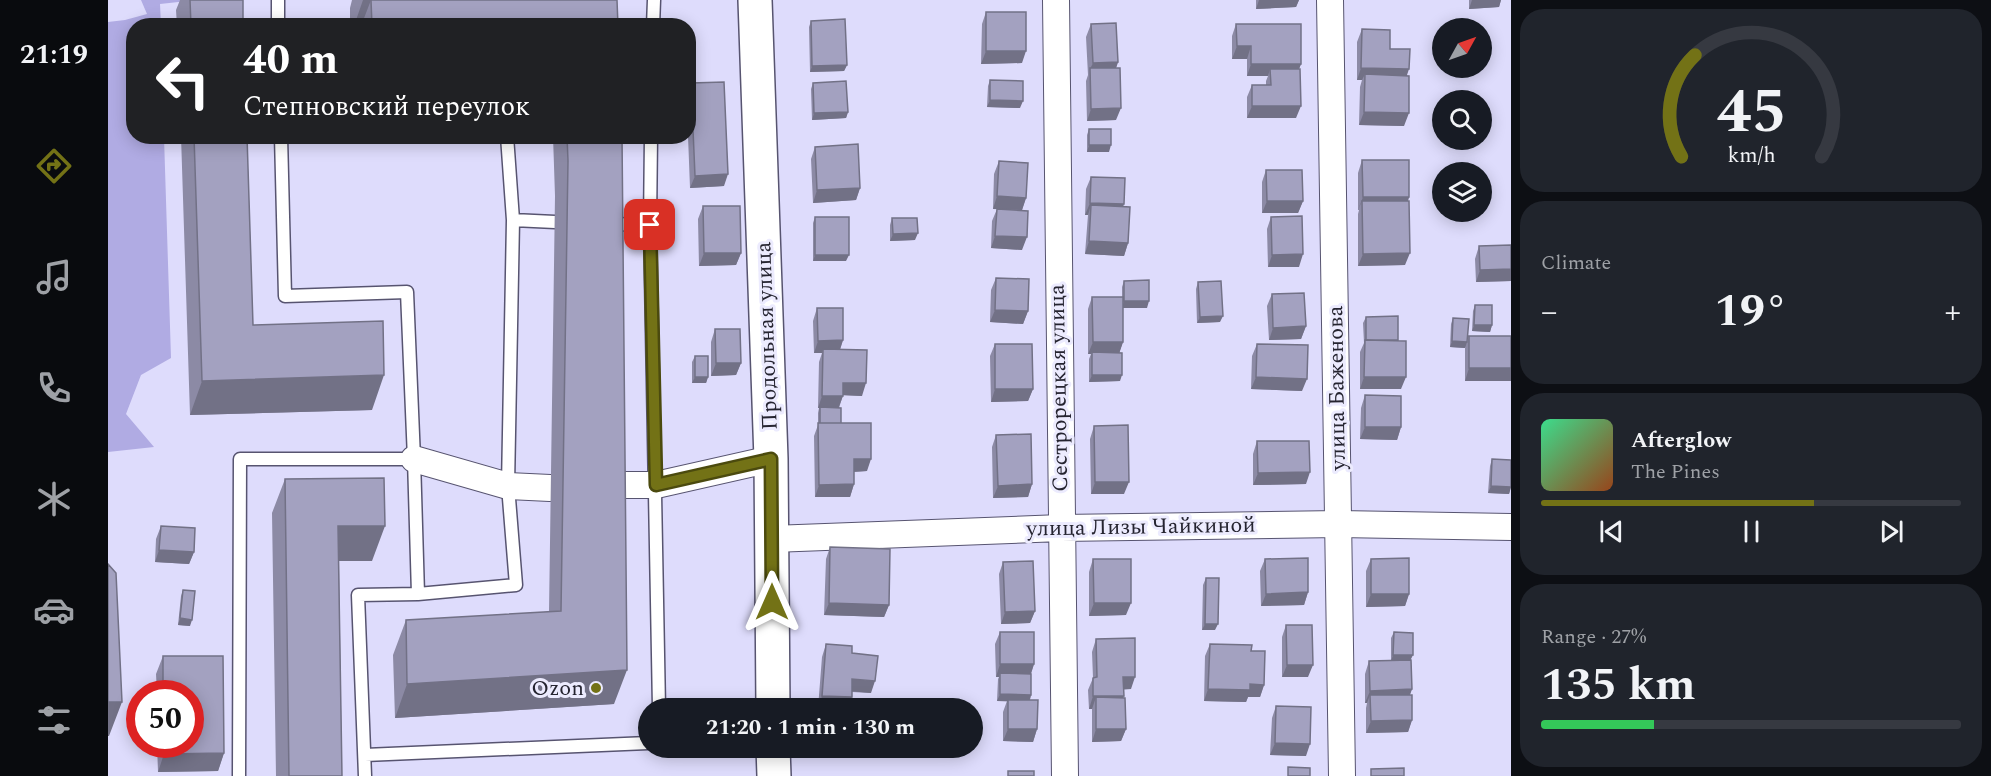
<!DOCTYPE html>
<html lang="en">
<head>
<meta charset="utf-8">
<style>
  :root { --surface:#171b24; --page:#20242c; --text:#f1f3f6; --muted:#9ea1a6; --line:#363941; --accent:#737216 }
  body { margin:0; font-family:Spectral,serif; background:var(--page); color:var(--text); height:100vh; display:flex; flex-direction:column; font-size:22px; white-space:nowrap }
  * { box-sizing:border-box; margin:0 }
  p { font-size:20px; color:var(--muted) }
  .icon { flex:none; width:33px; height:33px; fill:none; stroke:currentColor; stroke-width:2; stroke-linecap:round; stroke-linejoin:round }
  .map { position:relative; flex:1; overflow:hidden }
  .details { display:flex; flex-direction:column; gap:9px; padding:9px; background:#0d0f14; width:480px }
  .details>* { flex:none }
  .top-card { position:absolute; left:18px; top:18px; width:570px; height:126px; border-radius:24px; box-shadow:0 3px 15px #0003; background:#202124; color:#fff; overflow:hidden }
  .needle { width:39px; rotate:50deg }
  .fabs { position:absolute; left:1324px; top:18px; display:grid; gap:12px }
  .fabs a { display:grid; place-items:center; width:60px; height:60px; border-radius:50%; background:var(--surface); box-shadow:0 3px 15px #0003; font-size:30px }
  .speed { position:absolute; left:18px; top:680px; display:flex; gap:12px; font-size:30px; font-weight:700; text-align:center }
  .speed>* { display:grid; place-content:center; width:78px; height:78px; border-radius:50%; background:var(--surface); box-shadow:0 3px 15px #0003; line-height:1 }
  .speed .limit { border:9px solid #d22; background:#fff; color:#111 }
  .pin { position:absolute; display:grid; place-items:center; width:51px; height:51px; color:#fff; margin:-26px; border-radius:12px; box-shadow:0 3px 9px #0006 }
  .me { position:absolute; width:66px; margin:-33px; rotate:0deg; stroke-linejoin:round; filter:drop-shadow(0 0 4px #0008) }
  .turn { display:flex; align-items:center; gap:21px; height:126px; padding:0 18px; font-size:27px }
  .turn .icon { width:78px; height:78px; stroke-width:2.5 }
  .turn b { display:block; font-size:42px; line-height:51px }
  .big { font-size:45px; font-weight:700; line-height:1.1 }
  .details .tile { flex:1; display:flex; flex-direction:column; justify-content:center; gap:9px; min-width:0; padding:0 21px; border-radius:24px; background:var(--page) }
  .details .dial { align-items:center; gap:0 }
  .dial svg { height:156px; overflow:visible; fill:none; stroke:var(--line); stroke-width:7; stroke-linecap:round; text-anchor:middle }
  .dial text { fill:var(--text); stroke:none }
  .song { display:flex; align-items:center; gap:18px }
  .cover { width:72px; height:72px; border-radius:9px; background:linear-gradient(135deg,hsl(150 70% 55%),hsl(20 70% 35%)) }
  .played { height:6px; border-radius:3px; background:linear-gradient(90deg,var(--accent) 65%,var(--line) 65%) }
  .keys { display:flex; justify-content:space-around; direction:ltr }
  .heat { display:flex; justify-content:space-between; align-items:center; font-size:33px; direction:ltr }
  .charge { height:9px; border-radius:4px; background:linear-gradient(90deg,#34c759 27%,var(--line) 0) }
  .trip { position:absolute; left:530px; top:698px; width:345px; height:60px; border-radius:30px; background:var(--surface); box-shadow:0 3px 15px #0003; font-weight:700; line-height:60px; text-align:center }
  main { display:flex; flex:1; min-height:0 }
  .menu { display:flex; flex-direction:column; width:108px; justify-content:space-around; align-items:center; background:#090b0e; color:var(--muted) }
  .menu .icon { width:42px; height:42px }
  .menu .current { color:var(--accent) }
  .menu b { font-size:27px; color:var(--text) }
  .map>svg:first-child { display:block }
</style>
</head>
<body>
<main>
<nav class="menu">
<b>21:19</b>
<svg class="icon current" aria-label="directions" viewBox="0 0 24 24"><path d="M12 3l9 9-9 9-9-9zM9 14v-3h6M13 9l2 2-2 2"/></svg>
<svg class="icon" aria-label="music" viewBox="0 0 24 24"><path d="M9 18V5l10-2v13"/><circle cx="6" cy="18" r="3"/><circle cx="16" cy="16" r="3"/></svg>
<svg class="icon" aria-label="phone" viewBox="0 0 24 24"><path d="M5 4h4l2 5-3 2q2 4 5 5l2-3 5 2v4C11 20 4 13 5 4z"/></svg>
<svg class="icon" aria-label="climate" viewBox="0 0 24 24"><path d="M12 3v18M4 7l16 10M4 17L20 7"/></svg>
<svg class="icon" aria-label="car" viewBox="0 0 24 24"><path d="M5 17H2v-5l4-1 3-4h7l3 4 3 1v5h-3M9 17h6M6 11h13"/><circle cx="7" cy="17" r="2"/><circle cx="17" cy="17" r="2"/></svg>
<svg class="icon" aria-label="filters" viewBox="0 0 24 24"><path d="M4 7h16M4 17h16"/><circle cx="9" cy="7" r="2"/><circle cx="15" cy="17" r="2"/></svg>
</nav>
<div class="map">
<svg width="1403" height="776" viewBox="0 0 1403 776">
  <rect width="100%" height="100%" fill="#dedcfc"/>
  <path fill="#b0abe3" d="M33,0h56l-37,4 1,21 -27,1v110l30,1 7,221 -30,17 -15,39 28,33 -46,5v-430l17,-2 22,-6z"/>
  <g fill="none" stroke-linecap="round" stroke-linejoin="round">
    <defs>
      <path id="service" d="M170,0v26
        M545,26l1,-26
        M173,136l4,160 122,-4 7,167 4,135 -60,1 7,181
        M399,136l6,84 42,2
        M502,224l40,1 1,-89
        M542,225l9,483
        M310,594l98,-9 -8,-99 5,-266
        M257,755l283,-12
        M131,776l1,-317h174"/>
      <path id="minor" d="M948,0l9,776
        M1222,0l12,776
        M306,459l94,27 42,2
        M504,485h44l115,-26
        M664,539l289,-11 278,-4 172,3"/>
      <path id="secondary" d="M647,0l16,459 2,249
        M665,747l1,29"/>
    </defs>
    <use href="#service" stroke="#575470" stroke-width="15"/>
    <use href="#minor" stroke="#575470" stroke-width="28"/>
    <use href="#secondary" stroke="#575470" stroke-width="36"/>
    <use href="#service" stroke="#fff" stroke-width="12"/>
    <use href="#minor" stroke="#fff" stroke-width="26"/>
    <use href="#secondary" stroke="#fff" stroke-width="33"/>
  </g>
  <path fill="#8c8aa5" d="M72,0h10l53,26h-66l-1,-16z
    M244,0h265l1,26h-268v-18z
    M1148,0h43l-3,7 -40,2z
    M1361,0h32l-2,7 -30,2z
    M878,12l36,51 -41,1 1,-40z
    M703,21l36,44 -3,6 -34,1 -1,-45z
    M983,24l27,38 -2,6v52l-29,1 -1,-40 2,-6 -2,-38z
    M1128,24l65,40 -2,5 -3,49h-49v-21l5,-12h14v-4l2,-5h-21v-17h-15v-23z
    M1254,29l28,20 17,27 -3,50 -45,-1 1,-38 2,-7h-5v-38z
    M882,80l30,28 -33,-1 1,-21z
    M583,83l33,103 -34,2 -2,-52v-46z
    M705,83l35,29 -2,6 -34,2 -1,-31z
    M981,129l20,23h-22v-17z
    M73,136h66l6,189 119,85 -182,5z
    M445,136h69l-8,568 -219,14 -2,-63 13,-35 143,-8 6,-416z
    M707,147l45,41 -4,12 -43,3 -2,-44z
    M1254,160l47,37 -1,4 -3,64 -47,1v-52l1,-4h-1v-37z
    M891,161l27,37 -4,12v40l-31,-2 1,-27 5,-12h-4l1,-35z
    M1158,170l37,31 -5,12h-36v-31z
    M983,177l32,30 5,36 -4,13 -39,-2 3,-39h-3l1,-26z
    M595,206l38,47 -5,12 -37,1 -1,-47z
    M707,217l31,44h-33v-38z
    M1163,217l28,50h-31l-1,-38z
    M784,218l23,22 -25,1v-16z
    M1403,245v36l-35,1 -1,-23 4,-13z
    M888,278l32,33 -5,13 -33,-2 1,-32z
    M1016,281l23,27h-24v34l-4,11 1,28 -31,1v-23l2,-5h-3v-45l4,-12h30v-10z
    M1090,282l22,40 -23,1 -1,-34z
    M1164,294l34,32 -5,13 -32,1 -2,-34z
    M1367,305l17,20 -2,7 -18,-1 1,-20z
    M709,308l26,32 -3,10 22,46 -19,-1 -4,13 2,15 26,48 -13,1v12l-4,13h-35l-1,-61 4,-11v-12l1,-5h-1l1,-46 3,-9h-8l-1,-32z
    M1258,317l32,24 3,48h-41v-37l4,-9 -1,-20z
    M1345,318l14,24 -2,6 -15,-1 1,-23z
    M607,329l26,34 -5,12 -25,1v-34z
    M1361,336h42v45h-46v-33z
    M887,344l38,45 -5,12 -37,1 -1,-46z
    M1149,344l45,47 -51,-2 1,-33z
    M587,356l13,21 -2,6h-14v-21z
    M1257,395l36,32 -4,13 -37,-1 1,-31z
    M986,426l30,68h-33l-1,-55z
    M888,435l36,49 -4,13 -35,1 -1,-51z
    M1149,441l49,43 -53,1v-31z
    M1384,459l19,28 -2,7 -21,-1 2,-27z
    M177,479l87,82h-33l3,215h-66l-4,-263z
    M53,526l33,26 -5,12 -34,-2 1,-23z
    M722,547l59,58 -5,12 -60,-2 2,-56z
    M985,559l33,56 -37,1v-44z
    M1157,559l43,33 -4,13 -43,1 -1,-35z
    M1263,559l38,35 -4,12 -39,1v-36z
    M895,562l32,49 -5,12 -29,1 -2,-50z
    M1098,578l9,52h-13l1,-45z
    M75,590l7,36 -12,-1 3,-29z
    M1178,625l22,52h-26v-40z
    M892,632l34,32 -3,10v21l-1,5 7,29 -4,13 -30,-1v-29l4,-11h-10l1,-22 1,-2h-3l-1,-33z
    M1286,632l17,28 1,29 -2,6 2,25 -4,12 -42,1v-25l1,-5h-2v-29l4,-13h22v-23z
    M988,639l35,50h-8v9l3,31 -5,12 -29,1v-33h-3l-1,-19 5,-12 -1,-26z
    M718,644l26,9 19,40 -19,-1 -1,7 15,9h-48l4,-51z
    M1102,644l41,7 13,34 -4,12h-12l-2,5 -42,-1 1,-45z
    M55,656h60l1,97 -6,18 -60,1 -1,-28h33v-51h-33l-1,-19z
    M1168,706l30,50 -36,-1 2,-37z"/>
  <path fill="#727186" d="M255,0h8l-10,26h-7z
    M1151,0h40l-3,7 -40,2z
    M1364,0h29l-2,7 -30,2z
    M455,21l-1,5h-151z
    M1129,46h14l-4,13h-15z
    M878,51h40l-4,12 -41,1z
    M1010,62l-4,12 -24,-5 3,-6z
    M1143,64h50l-5,12 -26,-7 -2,7h-21z
    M739,65l-3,6 -34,1 2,-6z
    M1253,68l48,1 -4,12 -40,-7 -3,6h-5z
    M882,100l33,1 -3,7 -33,-1z
    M1144,106h49l-5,12h-49z
    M1013,108l-5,12 -29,1 4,-12z
    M740,112l-2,6 -34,2 2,-7z
    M1256,112l45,1 -5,13 -45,-1z
    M981,145h22l-2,7h-22z
    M620,174l-4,12 -34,2 5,-12z
    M752,188l-4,12 -43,3 4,-13z
    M889,196l29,2 -4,12 -29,-1z
    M1255,197h46l-4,12 -43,-8 -4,9z
    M1159,201h36l-5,12h-36z
    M982,203l34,1 -4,13 -29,-12 -3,10h-3z
    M810,233l-3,7 -25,1 3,-7z
    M887,236l32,1 -5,13 -31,-2z
    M981,241l39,2 -4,13 -39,-2z
    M596,253h37l-5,12 -37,1z
    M1302,253l-5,12 -47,1 5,-12z
    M1195,254l-4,13h-31l4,-12z
    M707,255h34l-3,6h-33z
    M1403,269v12l-35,1 4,-12z
    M1016,301h25l-2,7h-25z
    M887,310l33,1 -5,13 -33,-2z
    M1115,316l-3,6 -23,1 3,-6z
    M1366,325h18l-2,7 -18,-1z
    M1198,326l-5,13 -32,1 4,-12z
    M735,340l-4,12 -16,-3 -1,4h-8l4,-12z
    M1344,341l15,1 -2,6 -15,-1z
    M985,342h30l-4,12 -27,-2 -1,2h-3z
    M608,363h25l-5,12 -25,1z
    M1361,368h42v13h-46z
    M276,375l-12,35 -182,5 12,-34z
    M984,375h30l-2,6 -31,1z
    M587,377h13l-2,6h-14z
    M1148,377l51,2 -5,12 -51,-2z
    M1256,377h42l-5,12h-41z
    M735,383h23l-4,13 -23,-1z
    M887,389h38l-5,12 -37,1z
    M714,396h21l-5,13 -20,-1z
    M1257,427h36l-4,13 -37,-1z
    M746,459h17l-4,12 -17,1z
    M1202,472l-4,12 -53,1 5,-12z
    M987,482h34l-5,12h-33z
    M746,484l-4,13h-35l4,-12z
    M924,484l-4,13 -35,1 5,-12z
    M1383,486l20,1 -2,7 -21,-1z
    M230,526h47l-13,35h-46z
    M51,550l35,2 -5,12 -34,-2z
    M1200,592l-4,13 -43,1 5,-12z
    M1263,594h38l-4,12 -39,1z
    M721,603l60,2 -5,12 -60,-2z
    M986,603h37l-5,12 -37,1z
    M927,611l-5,12 -29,1 4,-12z
    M72,618l12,2 -2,6 -12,-1z
    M1097,624h13l-3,6h-13z
    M1285,655h20l-3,6h-19z
    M892,664h34l-4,12 -30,-3 -1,4h-3z
    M1179,665h26l-5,12h-26z
    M519,670l-13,34 -219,14 12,-34z
    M1015,677h12l-4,12 -13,1z
    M744,679l23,2 -4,12 -23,-2z
    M1142,684l14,1 -4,12h-12l-2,5 -42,-1 4,-12z
    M1304,689l-5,13 -37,-7 -3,8h-2l5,-12z
    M892,694l31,1 -2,7 -32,-1z
    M714,696l30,1 -4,11 -26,-9 -3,9h-1z
    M985,696h31l-5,12 -23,-11 -4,12h-3z
    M0,702h14l-13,34h-1z
    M1304,720l-4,12 -42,1 5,-12z
    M900,729h29l-4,13 -30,-1z
    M988,729h30l-5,12 -29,1z
    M1167,743l35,1 -4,12 -36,-1z
    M712,747h43l-1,3 -44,1z
    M116,753l-6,18 -60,1 6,-18z"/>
  <path fill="#a3a1c0" stroke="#727186" stroke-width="1.5" d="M82,0h53v26h-52z
    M263,0h246l1,26h-54l-1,-5 -152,5h-39z
    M878,12h40v39h-40z
    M737,19l2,46 -35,1 -1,-45z
    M1008,23l2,39 -25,1 -2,-39z
    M1128,24h65v40h-50v-18h-14z
    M1254,29l28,1v19h20l-1,20 -48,-1z
    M982,68h30l1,40 -30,1z
    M1162,69h30l1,37h-49v-21h19z
    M1257,74l44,2v37l-45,-1z
    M882,80l33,1v20l-33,-1z
    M738,81l2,31 -34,1 -1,-30z
    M616,82l4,92 -33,2 -4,-93z
    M981,129h22v16h-22z
    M86,136h53l6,189 130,-4 1,54 -182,6z
    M459,136h55l5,534 -220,14 -1,-64 155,-9 7,-450z
    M750,144l2,44 -43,2 -2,-43z
    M1254,160h47v37h-46z
    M891,161l29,2 -2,35 -29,-2z
    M1158,170h36l1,31h-36z
    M983,177l34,1 -1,26 -34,-1z
    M1254,201h47l1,52 -47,1z
    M983,205l39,2 -2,36 -39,-2z
    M595,206h37l1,47h-37z
    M889,209l31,2 -1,26 -32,-1z
    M1194,216l1,38 -31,1 -1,-38z
    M707,217h34v38h-34z
    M784,218h25l1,15 -25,1z
    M1403,245v24l-31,1 -1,-24z
    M888,278l33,1 -1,32 -33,-1z
    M1041,280v21h-25v-20z
    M1113,281l2,35 -23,1 -2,-35z
    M1196,293l2,33 -33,2 -1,-34z
    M984,297h31v45h-30z
    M1367,305h17v20h-18z
    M709,308h26v32l-25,1z
    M1290,316v24h-32v-23z
    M1345,318l16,1 -2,23 -15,-1z
    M607,329h25l1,34h-25z
    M1361,336h42v32h-42z
    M1257,340l41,1v36h-42z
    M887,344h37l1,45h-38z
    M1149,344l51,1 -1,34 -51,-2z
    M715,349l44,1 -1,33h-23v13h-21z
    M984,352l30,1v22h-30z
    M587,356h13v21h-13z
    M1257,395l36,1v31h-36z
    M712,407l21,1v15h-21z
    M710,423h53v36h-17v25l-35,1z
    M1020,425l1,57h-34l-1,-56z
    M923,434l1,50 -34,2 -2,-51z
    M1149,441h52l1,31 -52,1z
    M1384,459l19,1v27l-20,-1z
    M276,478l1,48h-47l4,250h-53l-4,-297z
    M53,526l34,2 -1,24 -35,-2z
    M722,547l60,2 -1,56 -60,-2z
    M1200,558v34l-42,2 -1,-35z
    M1301,558v36h-38v-35z
    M985,559h38v44h-37z
    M925,561l2,50 -30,1 -2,-50z
    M0,564l8,9 6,129h-14z
    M1098,578h13l-1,46h-13z
    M75,590l12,1 -3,29 -12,-2z
    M1178,625h26l1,40h-26z
    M892,632h34v32h-34z
    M1286,632l19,1v22h-20z
    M1027,638v39h-12l1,19h-31v-18l4,-1 -1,-38z
    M718,644l26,2v7l26,3 -3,25 -23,-2v18l-30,-1z
    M1102,644l42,1 -1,6h14l-1,34 -14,-1v6l-42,-1z
    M55,656h60l1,97 -60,1v-10h26v-51h-27z
    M1303,660l1,29 -42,2 -1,-30z
    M892,673l31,1v21l-31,-1z
    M1262,695h42v25l-41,1z
    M988,697l29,1 1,31h-30z
    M714,699h43l1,9h-44z
    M900,700h30l-1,29h-29z
    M1168,706l35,1 -1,37 -35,-1z
    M1180,767l22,1v8h-22z
    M1296,768v8h-33v-7z
    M900,771h26v5h-26z"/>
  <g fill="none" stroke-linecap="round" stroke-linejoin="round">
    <defs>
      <path id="route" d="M542,225l6,260 115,-26 1,143"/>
    </defs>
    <use href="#route" stroke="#4b4a0e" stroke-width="15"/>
    <use href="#route" stroke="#737216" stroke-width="10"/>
  </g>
  <circle fill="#737216" stroke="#ecebfe" stroke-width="2" cx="488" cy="688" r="6"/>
  <g text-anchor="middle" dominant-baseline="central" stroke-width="6" stroke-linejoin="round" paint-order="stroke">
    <g font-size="22" fill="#252430" stroke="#ecebfe">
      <text transform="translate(659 336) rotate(-92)">Продольная улица</text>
      <text transform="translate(951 388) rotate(-91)">Сестрорецкая улица</text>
      <text transform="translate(1229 388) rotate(-91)">улица Баженова</text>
      <text transform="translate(1033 527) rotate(-1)">улица Лизы Чайкиной</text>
    </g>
    <g font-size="22" fill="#252430" stroke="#ecebfe" text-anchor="end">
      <text x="476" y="688">Ozon</text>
    </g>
  </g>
</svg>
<div class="fabs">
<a><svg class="needle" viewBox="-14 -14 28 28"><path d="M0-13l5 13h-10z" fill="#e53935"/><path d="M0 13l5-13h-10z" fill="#9ea1a6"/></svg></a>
<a><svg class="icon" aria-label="search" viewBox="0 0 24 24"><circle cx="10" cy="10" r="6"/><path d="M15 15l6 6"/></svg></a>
<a><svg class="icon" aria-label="layers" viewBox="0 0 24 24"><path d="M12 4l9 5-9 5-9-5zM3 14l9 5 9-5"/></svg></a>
</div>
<div class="speed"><div class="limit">50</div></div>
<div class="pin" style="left:542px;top:225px;background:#d93025"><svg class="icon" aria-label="arrive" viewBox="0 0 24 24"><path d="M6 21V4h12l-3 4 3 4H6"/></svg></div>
<svg class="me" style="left:664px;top:602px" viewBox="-20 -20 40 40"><path d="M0-17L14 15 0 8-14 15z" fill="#737216" stroke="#fff" stroke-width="4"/></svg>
<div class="trip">21:20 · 1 min · 130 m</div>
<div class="top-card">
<div class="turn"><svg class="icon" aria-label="left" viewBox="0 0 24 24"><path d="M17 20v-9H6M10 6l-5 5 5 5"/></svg><div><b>40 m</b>Степновский переулок</div></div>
</div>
</div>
<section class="details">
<div class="tile dial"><svg viewBox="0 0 100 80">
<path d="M14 69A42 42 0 1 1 86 69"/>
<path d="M14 69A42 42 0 0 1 21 17" stroke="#737216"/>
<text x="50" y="56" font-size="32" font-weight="700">45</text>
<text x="50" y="72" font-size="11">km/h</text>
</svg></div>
<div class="tile"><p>Climate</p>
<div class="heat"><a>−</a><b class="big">19°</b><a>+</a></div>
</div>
<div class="tile">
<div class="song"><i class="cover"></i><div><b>Afterglow</b><p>The Pines</p></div></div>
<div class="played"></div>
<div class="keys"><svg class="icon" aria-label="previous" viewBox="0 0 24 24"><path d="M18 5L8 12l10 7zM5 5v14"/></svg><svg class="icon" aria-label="pause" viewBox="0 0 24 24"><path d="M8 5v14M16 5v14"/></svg><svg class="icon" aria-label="next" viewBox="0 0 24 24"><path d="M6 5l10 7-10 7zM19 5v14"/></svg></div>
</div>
<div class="tile"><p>Range · 27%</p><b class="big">135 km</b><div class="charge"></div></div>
</section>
</main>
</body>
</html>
